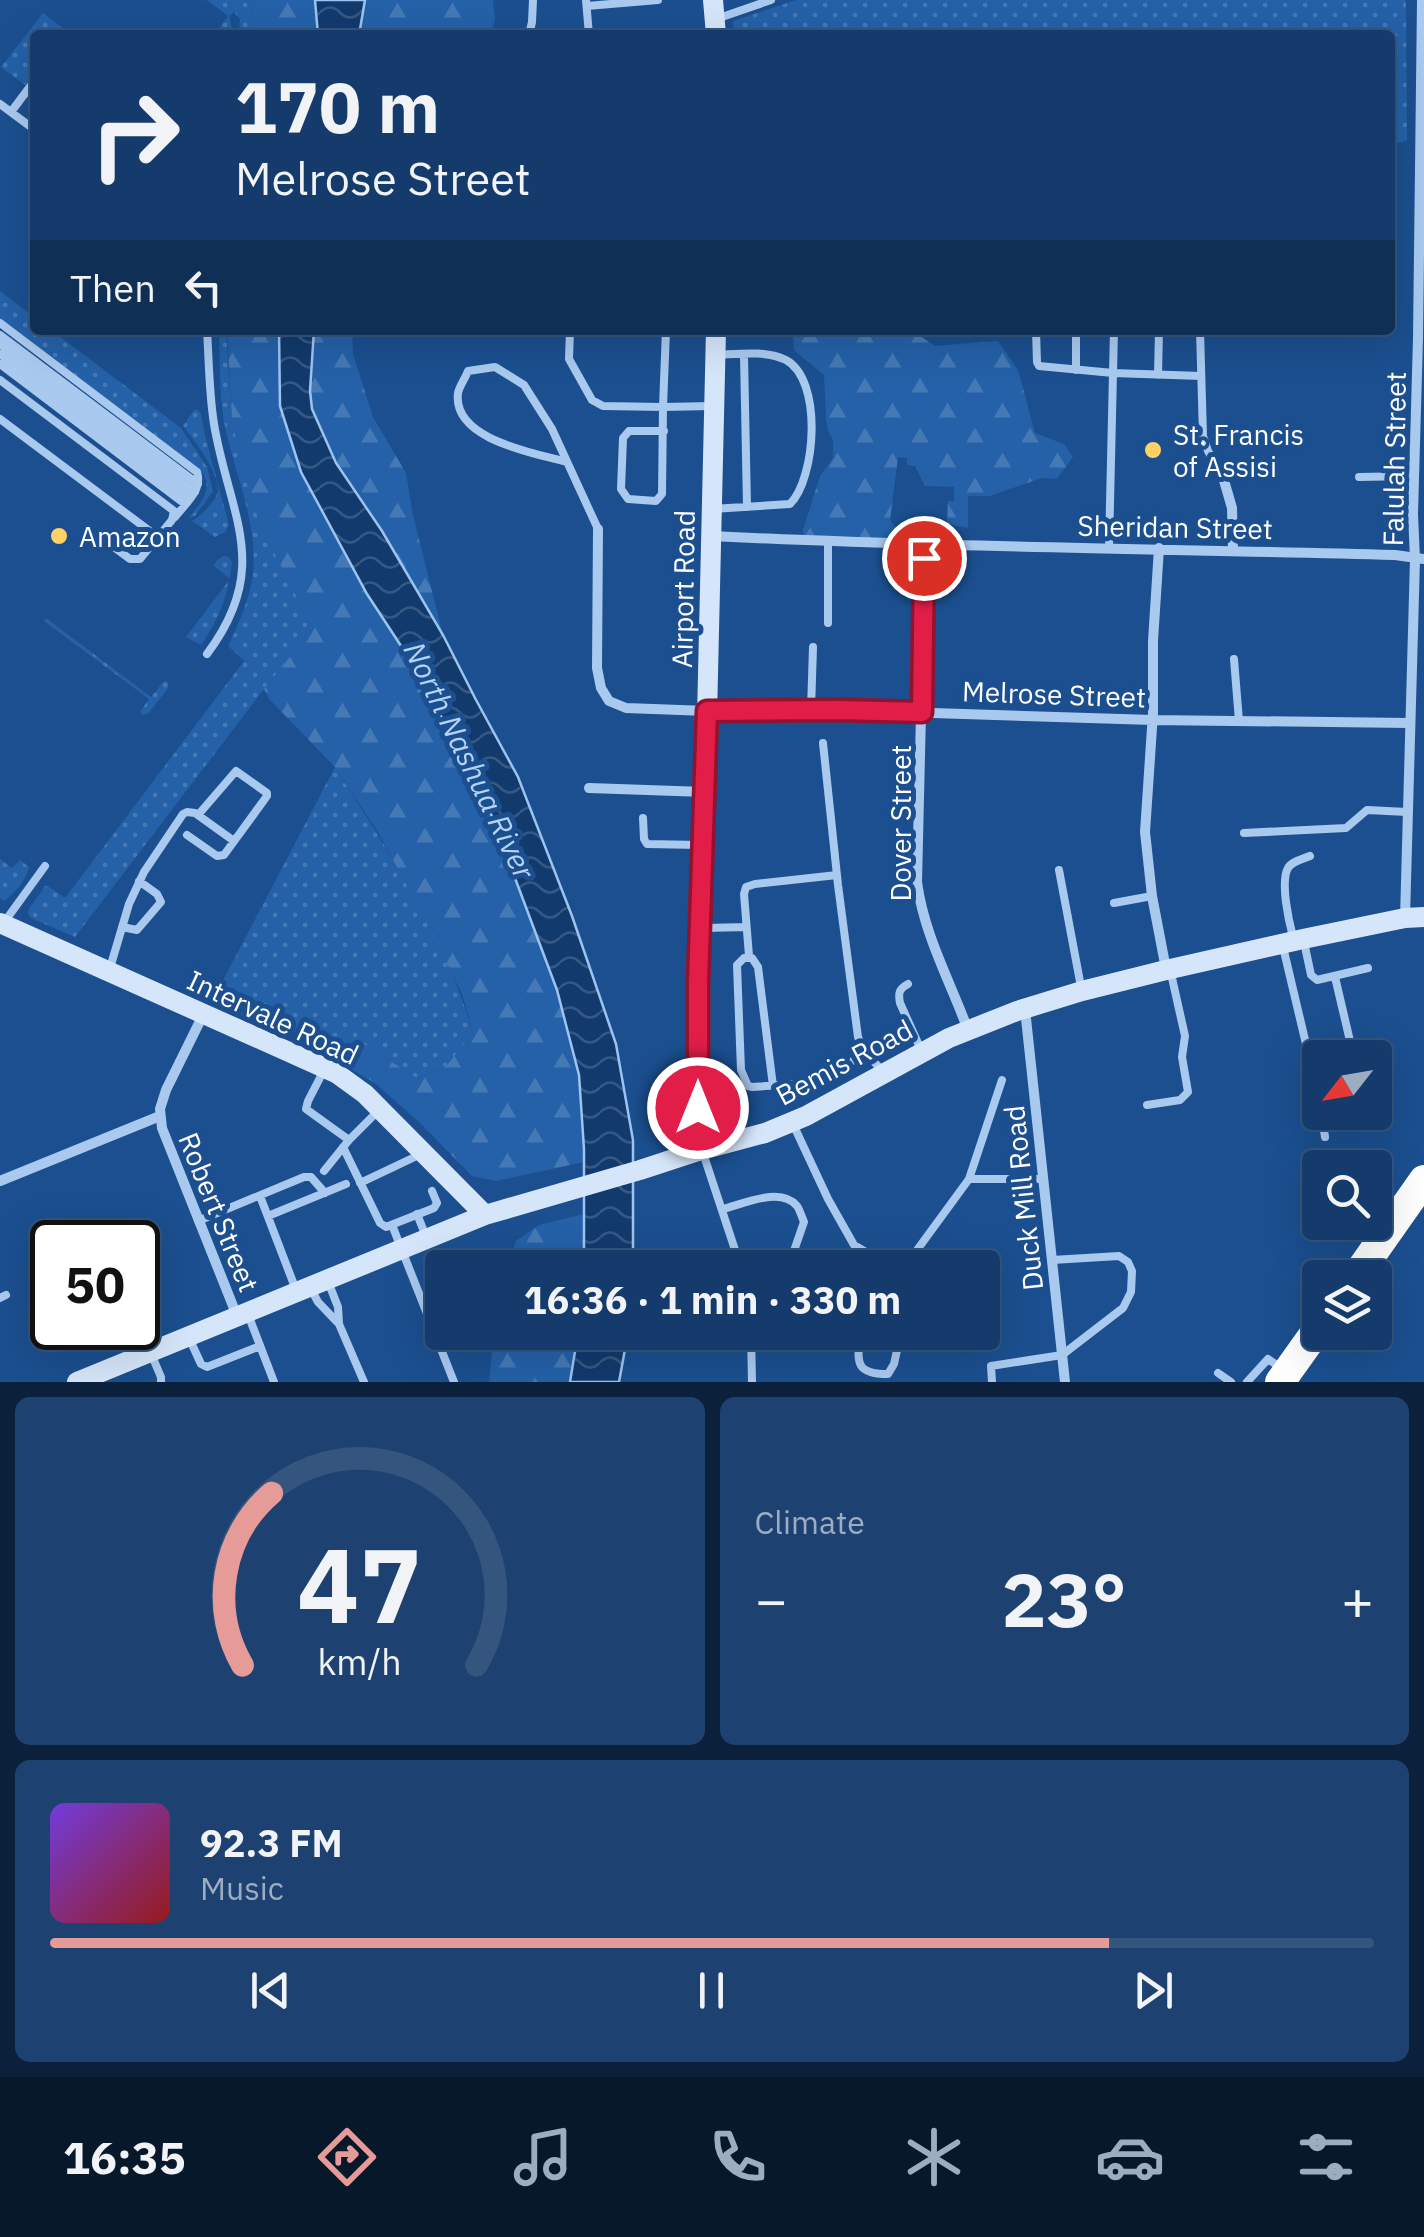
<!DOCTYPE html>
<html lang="en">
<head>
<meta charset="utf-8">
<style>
  :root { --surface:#143b6b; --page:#1d4271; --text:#f1f3f6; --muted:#9dadc1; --line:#33557e; --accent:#e69b98 }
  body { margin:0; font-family:"IBM Plex Sans",sans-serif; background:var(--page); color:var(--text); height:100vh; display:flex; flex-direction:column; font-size:38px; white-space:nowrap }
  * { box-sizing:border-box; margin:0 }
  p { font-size:32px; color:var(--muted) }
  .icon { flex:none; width:55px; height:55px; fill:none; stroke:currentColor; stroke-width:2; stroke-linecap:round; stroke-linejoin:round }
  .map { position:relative; height:1382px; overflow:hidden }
  .side { display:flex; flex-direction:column; gap:15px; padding:15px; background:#0b203b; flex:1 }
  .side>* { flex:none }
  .banner { position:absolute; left:30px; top:30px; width:1365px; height:305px; border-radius:10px; box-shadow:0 10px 40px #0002,0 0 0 2px var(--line); background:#143b6b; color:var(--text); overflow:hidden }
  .needle { width:65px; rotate:239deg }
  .controls { position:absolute; left:1302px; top:1040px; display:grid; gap:20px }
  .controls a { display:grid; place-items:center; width:90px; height:90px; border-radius:10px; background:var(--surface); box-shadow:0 10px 40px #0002,0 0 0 2px var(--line); font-size:50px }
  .speed { position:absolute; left:30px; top:1220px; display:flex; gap:20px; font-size:50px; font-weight:700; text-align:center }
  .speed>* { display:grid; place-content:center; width:130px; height:130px; border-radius:50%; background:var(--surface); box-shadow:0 10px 40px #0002,0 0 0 2px var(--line); line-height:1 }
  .speed .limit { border:5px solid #111; border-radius:15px; background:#fff; color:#111 }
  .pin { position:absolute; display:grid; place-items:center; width:85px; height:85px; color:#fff; margin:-42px; border:5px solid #fff; border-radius:50%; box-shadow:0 2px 10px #0007 }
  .me { position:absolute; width:110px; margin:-55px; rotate:0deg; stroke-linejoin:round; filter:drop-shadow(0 0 8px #0008) }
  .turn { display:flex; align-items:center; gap:35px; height:210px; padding:0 40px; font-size:45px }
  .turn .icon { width:130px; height:130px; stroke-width:2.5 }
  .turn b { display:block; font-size:70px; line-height:85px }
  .then { display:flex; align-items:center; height:95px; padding:0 40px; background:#0003; gap:20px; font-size:38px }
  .big { font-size:75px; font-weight:700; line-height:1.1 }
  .side .widget { flex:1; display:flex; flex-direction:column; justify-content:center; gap:15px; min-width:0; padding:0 35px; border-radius:15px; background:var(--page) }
  .side .dial { align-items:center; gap:0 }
  .dial svg { height:260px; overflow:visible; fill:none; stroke:var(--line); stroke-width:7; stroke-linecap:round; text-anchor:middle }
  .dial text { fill:var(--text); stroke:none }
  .song { display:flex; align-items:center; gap:30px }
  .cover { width:120px; height:120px; border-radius:15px; background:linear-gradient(135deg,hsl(260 70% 55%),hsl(0 70% 35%)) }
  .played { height:10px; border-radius:5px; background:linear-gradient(90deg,var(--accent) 80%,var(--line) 80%) }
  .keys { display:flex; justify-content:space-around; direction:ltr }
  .heat { display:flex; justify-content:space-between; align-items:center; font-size:55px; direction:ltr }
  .side .tiles { flex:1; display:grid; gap:15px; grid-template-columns:1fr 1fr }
  .widget:last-child { grid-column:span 2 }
  .trip { position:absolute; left:425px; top:1250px; width:575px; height:100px; border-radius:10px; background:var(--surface); box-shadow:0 10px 40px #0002,0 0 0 2px var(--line); font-weight:700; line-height:100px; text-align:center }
  .dock { display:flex; height:160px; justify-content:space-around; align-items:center; background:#08182b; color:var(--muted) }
  .dock .icon { width:70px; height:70px }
  .dock .active { color:var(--accent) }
  .dock b { font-size:45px; color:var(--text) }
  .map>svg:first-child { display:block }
</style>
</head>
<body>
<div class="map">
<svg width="1424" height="1382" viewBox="0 0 1424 1382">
  <defs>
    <pattern id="grass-dots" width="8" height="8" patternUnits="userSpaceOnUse" patternTransform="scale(2.5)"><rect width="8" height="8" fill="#2461a8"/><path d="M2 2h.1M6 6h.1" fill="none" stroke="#4579b5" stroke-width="1.8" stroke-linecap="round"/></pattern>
    <pattern id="forest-firs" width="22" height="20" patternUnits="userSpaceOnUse" patternTransform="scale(2.5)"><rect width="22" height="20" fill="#2461a8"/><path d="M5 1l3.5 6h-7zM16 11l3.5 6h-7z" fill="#4579b5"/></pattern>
    <pattern id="water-waves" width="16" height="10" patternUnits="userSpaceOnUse" patternTransform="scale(2.5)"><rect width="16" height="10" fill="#123a6d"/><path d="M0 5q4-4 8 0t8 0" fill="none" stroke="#365883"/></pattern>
  </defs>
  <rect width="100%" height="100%" fill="#1b4f8f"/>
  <path fill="url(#grass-dots)" d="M207,0h47l-6,35h-9l1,-16 -6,-7 -5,4 3,12 -3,7h-15l14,-19z
    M796,0h610l1,141 -17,3v-109h-656l-1,-14z
    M43,13l20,15 -4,7h-24v37l-10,13 -24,-18z
    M0,291l35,27v12h16l130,98 26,39 6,24 -18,25 -6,2c11,-16 24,-26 14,-45l-203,-155z
    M219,330h7l6,91 28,104 48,93 -3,20 -41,51 -189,248 -44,-19 -3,-4 1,-5 16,-23h3l17,12 179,-237 -16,-15c11,-24 22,-47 25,-73 5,-52 -19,-100 -29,-151 -5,-29 -4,-62 -5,-92z
    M197,409l4,5 4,22 24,89 -4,7 -10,5 -23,-16c8,-5 25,-20 26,-31 1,-18 -24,-50 -35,-64l11,-16z
    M224,556l5,1 3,5c-3,31 -13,58 -31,83l-15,-8 44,-58 -16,-13 3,-6z
    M46,618l105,79 13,-16 4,1v6l-19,25 -7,2 -2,-3 9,-13 -105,-78z
    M335,767c53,84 112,171 138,267l-26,31 -30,14 -53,-35 -19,4 -118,-38 -8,-9 -1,-11z
    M0,859l12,9 8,-8 9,7c-2,12 -15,27 -25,34l-4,-3z"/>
  <path fill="url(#forest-firs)" d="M254,0h61l3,35h-70z
    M365,0h128l2,20 -4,12 -53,3h-79z
    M227,330h52l-1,41 89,223 40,61 75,135 35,89 40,111 22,85 5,87 -88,19 -24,-5 -53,-54 -44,-39 -31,-18 -2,-9 3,-8 19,-4 54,35 29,-14 26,-32 -11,-39 -33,-68 -50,-92 -44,-67 -66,-68 -5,-10 41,-51 3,-19 -48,-94 -19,-62 -9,-42z
    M314,330h38l1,24 20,63 33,56 7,42 30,120 -61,-104 -46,-68 -24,-54 -2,-18z
    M793,330h118l24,16 63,-5 20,29 17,63 29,11 9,13 -16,22 -15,-1 -52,18h-22v32l-21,-4 1,-23h6v-14l-29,-1 -10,-20 -8,-1v-7l-9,-1 -8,63 9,11 -8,13 -87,-4 -1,-10 17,-54 13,-18v-18l-5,-9 -2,-12 -2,-44 -30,-25z
    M584,1214v53h-76l8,-26 23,-16z
    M494,1333h84l-8,49h-81z"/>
  <path fill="url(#water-waves)" stroke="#9cc4f0" stroke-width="2.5" d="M315,0h50l-6,35h-41z
    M279,330h35l-4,61 2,18 24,54 46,68 61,104 32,63 43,79 54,139 44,128 17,96v127h-49v-118l-5,-74 -22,-85 -75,-200 -75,-135 -40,-61 -66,-122 -21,-66z
    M578,1333h50l-9,49h-49z"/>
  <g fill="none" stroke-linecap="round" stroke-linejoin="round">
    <path stroke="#a9c9ee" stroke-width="8" d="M586,0l3,35
      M587,6l71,-6
      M719,18l52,-18
      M69,35l1,-1
      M529,35l3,-13 1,-22
      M0,104l35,26
      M11,112l24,-32
      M0,323l197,149c6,18 -12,32 -22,45
      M207,330c2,31 2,63 7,94 15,91 59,142 -7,230
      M570,330l-1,29 23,41 11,6 60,1 -1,87 -6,7 -28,-2 -7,-10 2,-51 6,-7h35
      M666,330l-3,77 49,-1
      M1036,330l1,32 2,4 74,7 1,-43
      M1200,330l3,106 5,15 15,26
      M0,335l198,149
      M0,344l195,148
      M0,354l190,144
      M744,355l3,152
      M0,364l185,140
      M1076,370v-40
      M1158,375l1,-45
      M0,380l174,131 -2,9 -32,39h-10l-19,-14
      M0,419l159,119
      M567,462c-32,-9 -115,-22 -109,-69 1,-6 8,-16 10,-22l27,-4 29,18 28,44 46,100
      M1359,477l55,-1
      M712,509l78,-5c26,-26 33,-124 -4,-144 -20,-10 -48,-6 -70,-5
      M828,541v82
      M1109,547l4,-174 88,3
      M1234,659l5,62
      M811,710l2,-63
      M823,743l15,142 20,152 6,15 20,20
      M643,818l1,21 3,5 53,1
      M1244,833l102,-5 21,-18 40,2
      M187,835l30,21 7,-1 43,-59v-3l-31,-22 -38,44
      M1059,870l22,117
      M1114,903l38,-7
      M3,924l42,-58
      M122,927l15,3 24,-28 -4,-8 -18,-13
      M705,928l41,-1
      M1293,937c-4,-15 -13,-55 -5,-69 4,-7 15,-9 22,-12
      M1304,942l7,33 6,5 51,-12
      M1283,947l37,156
      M749,956l-5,-62 2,-7 9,-3 82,-9
      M110,968l19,-64 15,-32 39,-58 4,-2 8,1 39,28
      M1335,977l19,81
      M908,984c-9,5 -10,9 -8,19l22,49
      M323,1072l-15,29 -2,8 43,31
      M773,1086l-15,-119 -6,-9h-8l-7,7 4,105 7,16 4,1 58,-4 56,-29
      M1147,1105l33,-5 8,-8 -6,-35 3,-21 -15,-67
      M1321,1112l4,25
      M792,1122l36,77 26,46 22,13 33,3 60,-82h75
      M343,1147l37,76 6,4 48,-19 3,-5 -5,-12
      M703,1153l38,115
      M324,1171l25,-31 28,-28
      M969,1179l33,-99
      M360,1183l59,-28
      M260,1196l36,94
      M723,1209c20,-5 58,-23 74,-3 2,2 6,14 7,16l-16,46
      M417,1214l10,25
      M268,1216l78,-32
      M198,1221l106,-44h7l14,16
      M392,1225l62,157
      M329,1284l9,23 1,17 25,58
      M311,1289l7,13 21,22
      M0,1298l6,-3
      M249,1317l25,65
      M751,1332l1,50
      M860,1332c-2,29 -7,42 28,42l6,-10 7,-32
      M190,1340l11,24 6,3 53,-21
      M152,1356l9,21v5
      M1218,1373l13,9
      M992,1382l-1,-16 71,-11 61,-47 8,-16 1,-21 -4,-9 -9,-6 -67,4
      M1247,1382l21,-23 15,10"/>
    <path stroke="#a9c9ee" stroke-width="10" d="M1223,477l9,31 1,43
      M598,529l-1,139 4,20 8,13 17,7 81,3 132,-1 314,10 256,3
      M711,536c228,11 456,13 684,19l29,4
      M925,546l-8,336c7,53 33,99 51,148
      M1159,548l-6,93v72l-8,119 7,64 14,73
      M589,788l116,4
      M1405,918l10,-359 -2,-45 5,-176 4,-338
      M1025,1009l40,373
      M204,1013l-38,77 -6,19 2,19 75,188
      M0,1181l160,-65"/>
    <path stroke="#d6e6fa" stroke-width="20" d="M713,0l3,35
      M0,923l336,150 29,21 120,121
      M701,1150c-7,-102 1,-203 3,-304 4,-172 8,-344 12,-516
      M77,1382l408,-167 155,-45 61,-20 64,-17 41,-17 143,-78 68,-27 65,-20 84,-21 137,-31 102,-21 19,-1"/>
    <path stroke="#fff" stroke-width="30" d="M1355,1278l69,-98
      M1280,1382l40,-56"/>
  </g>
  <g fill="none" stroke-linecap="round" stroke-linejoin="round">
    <defs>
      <path id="route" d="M698,1108v-125l9,-272 132,-1 83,2 2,-154"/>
    </defs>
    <use href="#route" stroke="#92132f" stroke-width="25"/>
    <use href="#route" stroke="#e11d48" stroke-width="18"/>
  </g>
  <g fill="#ffd166" stroke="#1b4f8f" stroke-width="4">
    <circle cx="1153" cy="450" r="10"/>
    <circle cx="59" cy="536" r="10"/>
  </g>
  <g text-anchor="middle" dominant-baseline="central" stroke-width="10" stroke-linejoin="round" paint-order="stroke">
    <g font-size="28" fill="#fff" stroke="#1b4f8f" text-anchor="start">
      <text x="1173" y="434">St. Francis<tspan x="1173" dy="32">of Assisi</tspan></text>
      <text x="79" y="536">Amazon</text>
    </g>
    <g font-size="28" fill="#fff" stroke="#1b4f8f">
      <text transform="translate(1394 459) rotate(-89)">Falulah Street</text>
      <text transform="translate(1175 527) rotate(1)">Sheridan Street</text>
      <text transform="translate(683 589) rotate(-89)">Airport Road</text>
      <text transform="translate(1054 694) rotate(2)">Melrose Street</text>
      <text transform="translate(900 823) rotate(-90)">Dover Street</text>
      <text transform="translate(273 1017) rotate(25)">Intervale Road</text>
      <text transform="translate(844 1062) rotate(-28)">Bemis Road</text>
      <text transform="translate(1023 1198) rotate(-96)">Duck Mill Road</text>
      <text transform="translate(219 1212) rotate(68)">Robert Street</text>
    </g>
    <g font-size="30" font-style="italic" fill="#b5d3f5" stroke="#1b4f8f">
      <text transform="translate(470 760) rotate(64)">North Nashua River</text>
    </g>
  </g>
</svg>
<div class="controls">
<a><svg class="needle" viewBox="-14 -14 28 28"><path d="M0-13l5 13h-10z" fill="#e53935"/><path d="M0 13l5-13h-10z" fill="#9dadc1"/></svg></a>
<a><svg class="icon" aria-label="search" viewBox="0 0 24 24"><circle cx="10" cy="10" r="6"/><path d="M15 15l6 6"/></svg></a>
<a><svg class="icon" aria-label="layers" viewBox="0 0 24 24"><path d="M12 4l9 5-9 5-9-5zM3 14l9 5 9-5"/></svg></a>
</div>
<div class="speed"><div class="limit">50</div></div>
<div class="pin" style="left:924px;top:558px;background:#d93025"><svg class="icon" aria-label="arrive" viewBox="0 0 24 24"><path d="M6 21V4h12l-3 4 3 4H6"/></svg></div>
<svg class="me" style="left:698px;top:1108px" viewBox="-20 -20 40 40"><circle r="17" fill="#e11d48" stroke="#fff" stroke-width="3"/><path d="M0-11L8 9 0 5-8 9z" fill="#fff"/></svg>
<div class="trip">16:36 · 1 min · 330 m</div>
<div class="banner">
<div class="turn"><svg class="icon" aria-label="right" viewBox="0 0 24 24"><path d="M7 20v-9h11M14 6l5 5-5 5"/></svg><div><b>170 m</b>Melrose Street</div></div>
<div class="then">Then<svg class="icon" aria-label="left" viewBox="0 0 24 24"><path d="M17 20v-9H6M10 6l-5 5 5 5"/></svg></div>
</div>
</div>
<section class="side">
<div class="tiles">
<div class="widget dial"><svg viewBox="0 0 100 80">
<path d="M14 69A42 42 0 1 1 86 69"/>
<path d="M14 69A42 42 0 0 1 23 16" stroke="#e69b98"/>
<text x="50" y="56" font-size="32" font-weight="700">47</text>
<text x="50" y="72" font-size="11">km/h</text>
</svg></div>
<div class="widget"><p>Climate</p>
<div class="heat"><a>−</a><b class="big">23°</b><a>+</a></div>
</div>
<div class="widget">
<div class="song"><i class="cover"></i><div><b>92.3 FM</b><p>Music</p></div></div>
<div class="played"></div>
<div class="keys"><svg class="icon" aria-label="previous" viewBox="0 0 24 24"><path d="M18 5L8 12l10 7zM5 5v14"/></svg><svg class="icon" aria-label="pause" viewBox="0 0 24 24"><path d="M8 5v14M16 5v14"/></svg><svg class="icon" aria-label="next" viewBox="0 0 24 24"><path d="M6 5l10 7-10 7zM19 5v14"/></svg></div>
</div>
</div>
</section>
<nav class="dock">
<b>16:35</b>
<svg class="icon active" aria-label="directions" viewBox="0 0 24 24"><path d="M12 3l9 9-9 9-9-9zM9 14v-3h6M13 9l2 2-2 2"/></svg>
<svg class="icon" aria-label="music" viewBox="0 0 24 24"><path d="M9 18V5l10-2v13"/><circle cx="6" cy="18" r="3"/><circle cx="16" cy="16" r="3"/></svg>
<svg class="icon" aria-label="phone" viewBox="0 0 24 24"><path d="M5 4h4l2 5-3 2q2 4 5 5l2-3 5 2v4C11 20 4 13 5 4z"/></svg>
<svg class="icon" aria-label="climate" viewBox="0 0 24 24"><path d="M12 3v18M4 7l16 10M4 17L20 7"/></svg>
<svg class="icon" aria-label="car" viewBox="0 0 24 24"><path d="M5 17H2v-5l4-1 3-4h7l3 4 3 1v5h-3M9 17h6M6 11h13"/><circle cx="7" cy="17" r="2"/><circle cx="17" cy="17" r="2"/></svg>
<svg class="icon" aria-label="filters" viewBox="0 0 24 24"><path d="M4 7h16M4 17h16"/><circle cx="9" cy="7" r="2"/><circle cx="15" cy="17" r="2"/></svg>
</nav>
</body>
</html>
